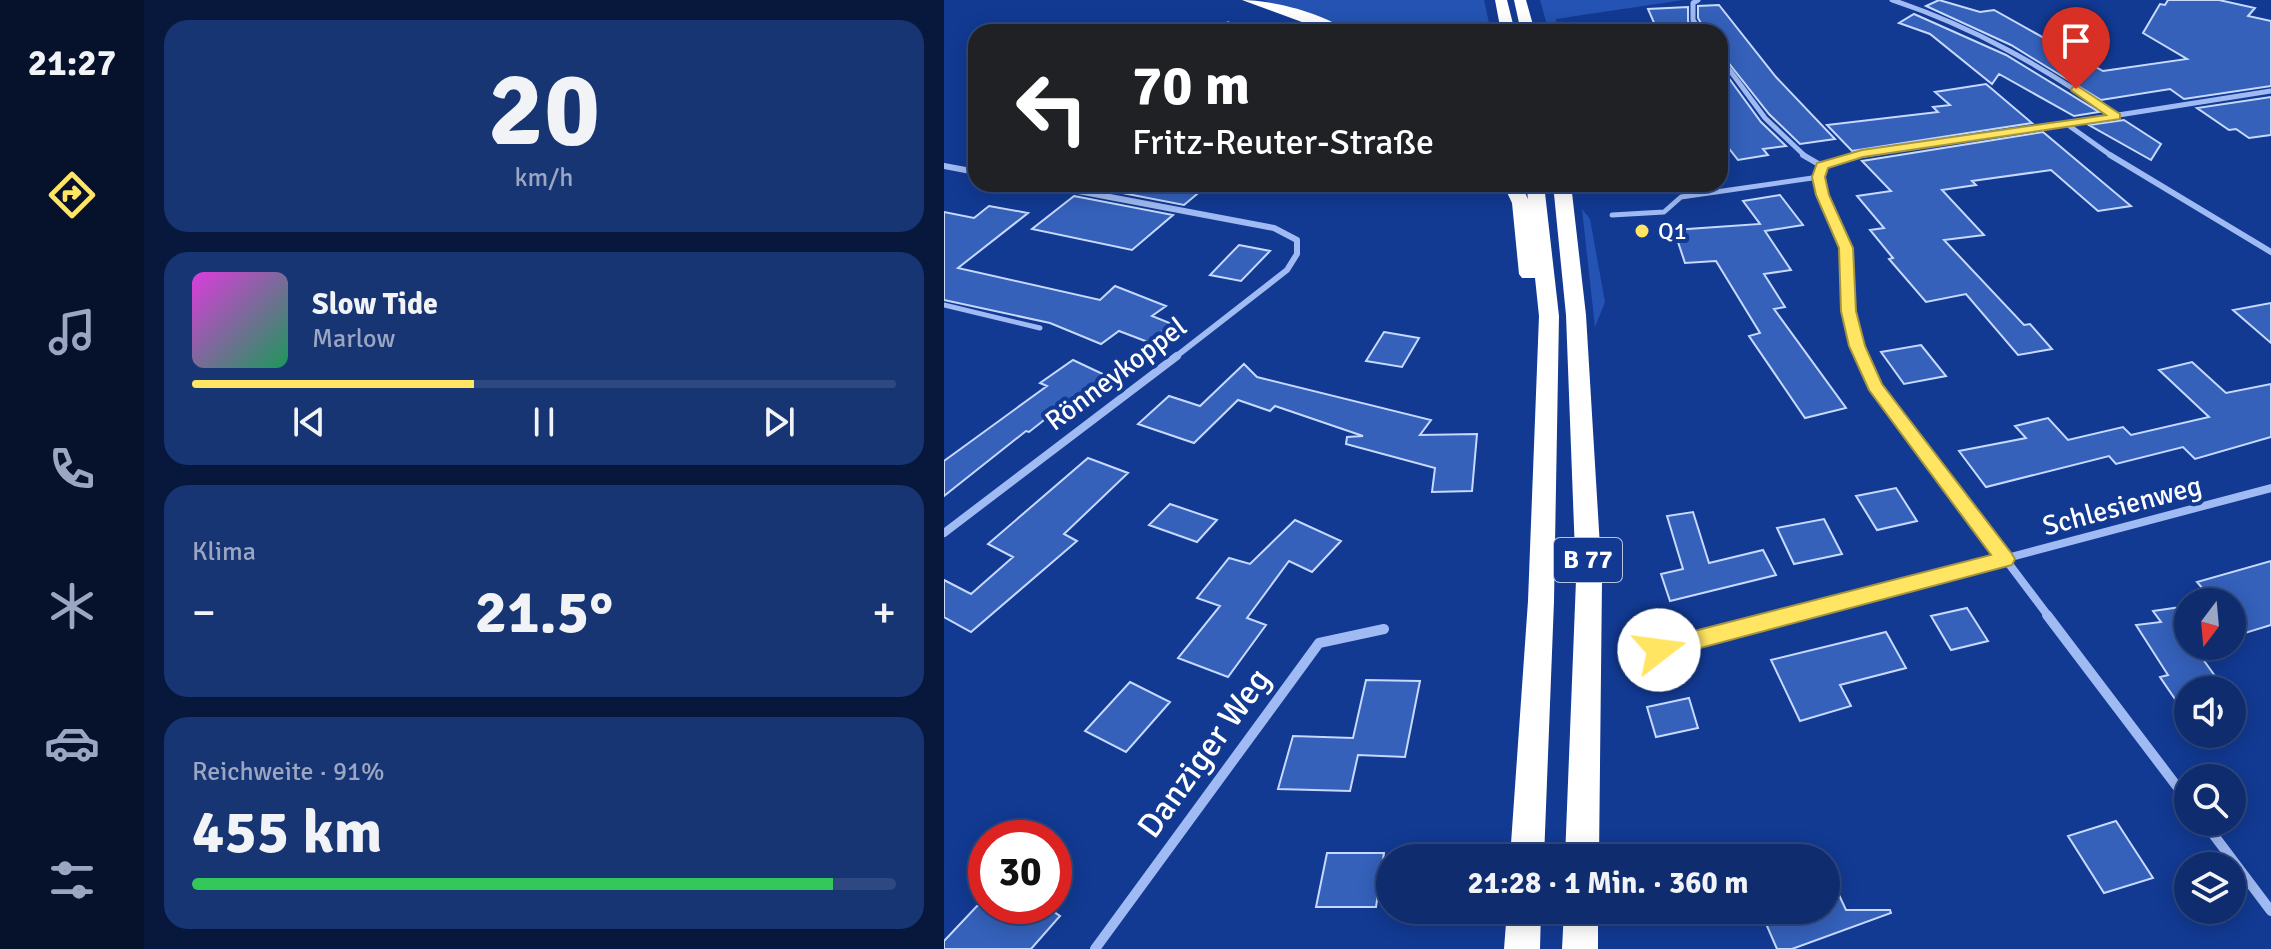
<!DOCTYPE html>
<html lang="de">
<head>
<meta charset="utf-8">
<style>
  :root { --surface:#0e2c6e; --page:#173473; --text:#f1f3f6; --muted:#9ba7c2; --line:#2e4881; --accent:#ffe561 }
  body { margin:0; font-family:Signika,sans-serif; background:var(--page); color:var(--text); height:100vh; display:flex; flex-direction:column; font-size:30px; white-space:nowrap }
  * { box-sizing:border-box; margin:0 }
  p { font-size:26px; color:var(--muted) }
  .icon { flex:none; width:44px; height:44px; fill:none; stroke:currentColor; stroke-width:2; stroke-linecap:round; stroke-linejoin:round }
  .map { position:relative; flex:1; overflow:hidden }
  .details { display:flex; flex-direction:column; gap:20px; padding:20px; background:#08183c; width:800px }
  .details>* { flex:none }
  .guide { position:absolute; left:24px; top:24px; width:760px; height:168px; border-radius:24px; box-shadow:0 4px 20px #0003,0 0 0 2px var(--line); background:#202124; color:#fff; overflow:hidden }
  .needle { width:52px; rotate:196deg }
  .buttons { position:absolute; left:1230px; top:588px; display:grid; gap:16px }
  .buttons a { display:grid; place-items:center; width:72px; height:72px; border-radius:50%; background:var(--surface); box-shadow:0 4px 20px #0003,0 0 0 2px var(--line); font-size:40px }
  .speed { position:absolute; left:24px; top:820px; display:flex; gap:16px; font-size:40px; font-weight:700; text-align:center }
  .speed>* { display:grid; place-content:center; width:104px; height:104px; border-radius:50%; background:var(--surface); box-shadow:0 4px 20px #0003,0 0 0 2px var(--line); line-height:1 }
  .speed .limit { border:12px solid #d22; background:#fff; color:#111 }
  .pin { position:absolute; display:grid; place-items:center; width:68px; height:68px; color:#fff; margin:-82px -34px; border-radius:50% 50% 50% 0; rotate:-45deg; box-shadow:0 0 8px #0007 }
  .pin .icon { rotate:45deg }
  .me { position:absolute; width:88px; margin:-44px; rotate:75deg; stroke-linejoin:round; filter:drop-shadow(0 0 6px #0008) }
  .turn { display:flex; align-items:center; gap:28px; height:168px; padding:0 32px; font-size:36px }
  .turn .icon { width:104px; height:104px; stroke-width:2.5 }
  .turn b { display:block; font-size:56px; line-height:68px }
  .big { font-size:60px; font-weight:700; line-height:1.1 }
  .details .tile { flex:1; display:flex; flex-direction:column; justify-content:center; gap:12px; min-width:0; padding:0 28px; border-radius:24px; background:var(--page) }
  .details .dial { align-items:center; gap:0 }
  .dial b { font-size:104px; line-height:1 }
  .song { display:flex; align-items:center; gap:24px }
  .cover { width:96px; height:96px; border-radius:12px; background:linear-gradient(135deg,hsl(300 70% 55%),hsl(150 70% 35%)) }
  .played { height:8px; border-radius:4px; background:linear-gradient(90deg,var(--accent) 40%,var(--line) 40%) }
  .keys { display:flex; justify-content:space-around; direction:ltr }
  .heat { display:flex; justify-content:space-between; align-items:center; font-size:44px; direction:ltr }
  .charge { height:12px; border-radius:6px; background:linear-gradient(90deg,#34c759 91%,var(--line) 0) }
  .trip { position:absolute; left:432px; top:844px; width:464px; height:80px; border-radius:40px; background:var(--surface); box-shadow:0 4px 20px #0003,0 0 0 2px var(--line); font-weight:700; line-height:80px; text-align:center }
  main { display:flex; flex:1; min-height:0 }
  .dock { display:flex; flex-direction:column; width:144px; justify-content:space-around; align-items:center; background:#06122c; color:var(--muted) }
  .dock .icon { width:56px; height:56px }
  .dock .active { color:var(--accent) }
  .dock b { font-size:36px; color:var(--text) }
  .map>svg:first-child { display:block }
</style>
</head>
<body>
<main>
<nav class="dock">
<b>21:27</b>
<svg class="icon active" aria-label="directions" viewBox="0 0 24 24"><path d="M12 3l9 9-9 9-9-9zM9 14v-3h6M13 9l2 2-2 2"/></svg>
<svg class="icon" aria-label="music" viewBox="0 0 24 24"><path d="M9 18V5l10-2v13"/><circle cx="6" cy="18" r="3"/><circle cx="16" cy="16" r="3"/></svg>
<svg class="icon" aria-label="phone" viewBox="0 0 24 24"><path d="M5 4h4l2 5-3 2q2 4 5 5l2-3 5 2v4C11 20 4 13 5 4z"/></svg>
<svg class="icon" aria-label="climate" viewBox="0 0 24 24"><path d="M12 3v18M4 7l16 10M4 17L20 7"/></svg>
<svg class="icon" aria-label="car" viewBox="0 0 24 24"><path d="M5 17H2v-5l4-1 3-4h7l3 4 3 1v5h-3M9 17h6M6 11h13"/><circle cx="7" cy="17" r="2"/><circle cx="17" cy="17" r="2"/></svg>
<svg class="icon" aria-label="filters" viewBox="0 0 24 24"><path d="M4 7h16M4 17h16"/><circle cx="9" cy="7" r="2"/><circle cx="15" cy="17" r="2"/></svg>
</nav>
<section class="details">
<div class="tile dial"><b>20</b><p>km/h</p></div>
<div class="tile">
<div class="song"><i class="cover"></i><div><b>Slow Tide</b><p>Marlow</p></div></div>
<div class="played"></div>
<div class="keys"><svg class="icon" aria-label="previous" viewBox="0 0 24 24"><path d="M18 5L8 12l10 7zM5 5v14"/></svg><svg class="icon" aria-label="pause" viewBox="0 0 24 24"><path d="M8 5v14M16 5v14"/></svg><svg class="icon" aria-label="next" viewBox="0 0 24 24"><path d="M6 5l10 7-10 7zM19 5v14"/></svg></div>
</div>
<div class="tile"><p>Klima</p>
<div class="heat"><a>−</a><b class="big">21.5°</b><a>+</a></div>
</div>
<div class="tile"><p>Reichweite · 91%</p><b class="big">455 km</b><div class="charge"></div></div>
</section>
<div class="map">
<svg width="1327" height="949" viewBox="0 0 1327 949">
  <rect width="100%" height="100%" fill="#123a93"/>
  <path fill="#2453b3" d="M319,0h221l7,32h-136z
    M596,0h143l-127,19v13h-7z
    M638,209l8,10 15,83 -10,25z"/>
  <path fill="#3561bb" stroke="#c7d9fd" stroke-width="2" d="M995,0l41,12 14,-2 109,61 84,-12 -44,-26 17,-29 5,1 3,-5h51l36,8 -7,8 23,5v65l-87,13 -14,-10 -69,11 -90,-55 -85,-39z
    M775,5l57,72 59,62 -35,5 -31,-30 -49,-62v-20h-14l-8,-14v-12z
    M744,7v14l6,11h-36l-10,-23z
    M970,14l92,41 93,57 -25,4 -75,-42 -7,10 -62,-50 -31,-11z
    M776,66l41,56 25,24 -23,3 5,6 -30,5 -18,-23z
    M1042,84l46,39 -180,28 -25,-26 111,-13 -5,-5 17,-2 -15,-13z
    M1327,97v38l-22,3 -13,-9 -7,1 -32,-22z
    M1180,120l37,24 -10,16 -62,-35z
    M1099,132l88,74 -33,5 -47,-41 -79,11 4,4 -34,5 42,45 -40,5 80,85 6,-1 22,25 -34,6 -52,-61 -40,8 -37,-43 4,-1 -23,-28 14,-2 -27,-32 34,-5 -29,-30z
    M145,184h120l-25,21 -98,-19z
    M836,195l23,30 -38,6 26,39 -27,4 21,33 -11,2 72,99 -41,10 -56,-82 11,-3 -44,-72 -31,2 -11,-33 86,-6 -17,-23z
    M130,196l99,19 -41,35 -100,-21z
    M45,206l39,7 -70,55 142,32 15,-14 51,20 -14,10 20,8 -24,18 -29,-11 -18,13 -51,-21 -106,-23v-88l30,6z
    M295,245l31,6 -29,30 -31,-6z
    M1327,303v40l-38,-33z
    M440,332l35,6 -17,29 -36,-6z
    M977,345l25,31 -42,8 -23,-32z
    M129,360l36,17 -33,23 -4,-2 -43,34 -3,-1 -82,65v-35l103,-75 -7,-3z
    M1248,362l34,31 45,-9v53l-76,22 -12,-12 -67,17 -7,-8 -123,31 -27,-36 67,-13 -11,-12 33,-8 20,22 55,-13 8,8 78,-18 -50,-47z
    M300,364l13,13 174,43 -11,15 57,-1 -5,57 -40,1 3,-24 -89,-24 1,-7 16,-1 -88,-30 -5,5 -32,-11 -44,43 -56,-19 31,-28 31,10z
    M144,458l40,15 -64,61 13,7 -106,91 -27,-15v-37l27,14 42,-37 -25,-13z
    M952,488l21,33 -40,9 -21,-34z
    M226,504l47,16 -20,22 -48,-17z
    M749,512l16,51 54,-13 13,25 -106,26 -9,-27 22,-5 -16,-53z
    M880,519l18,35 -48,10 -17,-36z
    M351,520l46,21 -29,31 -23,-11 -42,57 19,7 -38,52 -50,-19 42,-52 -23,-8 32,-40 21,6z
    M1327,561v64l-39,12v-35h-18l-17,-20z
    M1244,606v40h14l-7,2 30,42h-37v28l-28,-41 8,-2 -32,-50 25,-3 -8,-11z
    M1023,608l21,33 -37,9 -20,-34z
    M942,632l20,36 -66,17 11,21 -51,15 -29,-61z
    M422,680l54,1 -15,76 -47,-2 -8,36 -72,-2 15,-53 60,2z
    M186,682l40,20 -44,50 -41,-21z
    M745,698l9,30 -42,9 -9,-30z
    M1172,821l37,57 -49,15 -36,-57z
    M383,853h57l-8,54h-60z
    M882,867l20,43h44l1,3 -99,36h-15l-17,-39h66z
    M33,906h68l15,10 -29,33h-87v-8z"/>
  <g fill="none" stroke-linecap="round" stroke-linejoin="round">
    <path stroke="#a0bbf3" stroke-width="5" d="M668,215l52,-3 17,-15 138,-20
      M0,305l96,23"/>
    <path stroke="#a0bbf3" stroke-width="5" d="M754,0l-5,3v17l8,12
      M948,0c82,27 153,68 224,117
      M273,32l11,-8
      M776,57l45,61 41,39
      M1124,125l45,32
      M908,157l419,-66"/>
    <path stroke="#a0bbf3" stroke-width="6" d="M859,155l19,11
      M915,155l-37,11 2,31 22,50 3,63 14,48
      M1166,155l161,97
      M0,166l32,6
      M97,184l233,44 23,12v14l-10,16 -113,88"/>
    <path stroke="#a0bbf3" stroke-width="8" d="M918,356l13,30 174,231
      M0,533l233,-177
      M841,617l486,-129"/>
    <path stroke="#a0bbf3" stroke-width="10" d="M1103,615l141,186
      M715,650l134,-35
      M1260,822l67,89
      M151,949l224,-306 65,-14"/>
    <path fill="#fff" fill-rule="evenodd" d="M298,0c29,0 83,13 106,32h-19z
      M551,0h12l8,32h-14z
      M570,0h12l9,32h-14z
      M559,184h18l7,15 -2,-15h18l15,132 -5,285 -10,257h-34l18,-257 11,-285 -4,-38h-13l-3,-4 -7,-71z
      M609,184h18l15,131 16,265 -3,278h-34l11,-278 -10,-265z
      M563,910h34l-1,39h-36z
      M620,910h34v39h-36z"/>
  </g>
  <path fill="#ffe561" stroke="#a6953f" stroke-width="2" d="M1132,85l44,29v5l-257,38 -35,11 -3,9 4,18 24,53 3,63 9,35 17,38 130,170 3,5 -3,6 -353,94 -8,-3 -3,-6 3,-7 8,-3 332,-85 -122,-165 -20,-44 -8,-35 -2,-63 -23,-53 -4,-18 5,-14 45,-13 244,-35 -34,-24 -1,-2z"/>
  <circle fill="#ffe561" stroke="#123a93" stroke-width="3" cx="698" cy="231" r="8"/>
  <g text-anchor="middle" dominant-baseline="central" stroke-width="8" stroke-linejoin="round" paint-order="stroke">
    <g font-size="24" fill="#fff" stroke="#123a93" text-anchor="start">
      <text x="714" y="231">Q1</text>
    </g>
    <rect fill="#123a93" stroke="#b8c4df" stroke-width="2" x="610" y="538" width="68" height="44" rx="6"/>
    <g font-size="26" font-weight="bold" fill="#fff">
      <text x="644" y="560">B 77</text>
    </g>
    <g font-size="28" fill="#fff" stroke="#123a93">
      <text transform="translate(172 374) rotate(-37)">Rönneykoppel</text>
      <text transform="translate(1178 506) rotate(-15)">Schlesienweg</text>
    </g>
    <g font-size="34" fill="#fff" stroke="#123a93">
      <text transform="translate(260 753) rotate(-54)">Danziger Weg</text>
    </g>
  </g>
</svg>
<div class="buttons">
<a><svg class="needle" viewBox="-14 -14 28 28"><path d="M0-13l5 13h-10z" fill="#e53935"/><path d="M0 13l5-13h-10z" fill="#9ba7c2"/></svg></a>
<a><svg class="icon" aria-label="sound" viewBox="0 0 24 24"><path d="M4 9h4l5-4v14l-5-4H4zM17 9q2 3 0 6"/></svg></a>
<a><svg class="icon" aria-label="search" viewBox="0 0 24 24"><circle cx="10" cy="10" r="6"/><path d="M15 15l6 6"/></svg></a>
<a><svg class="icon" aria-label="layers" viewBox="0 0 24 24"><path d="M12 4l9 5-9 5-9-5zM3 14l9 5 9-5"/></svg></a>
</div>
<div class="speed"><div class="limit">30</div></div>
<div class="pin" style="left:1132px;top:89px;background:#d93025"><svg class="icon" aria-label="arrive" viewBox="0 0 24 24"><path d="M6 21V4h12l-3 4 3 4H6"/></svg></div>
<svg class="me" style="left:715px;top:650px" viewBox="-20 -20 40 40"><circle r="19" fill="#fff"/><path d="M0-13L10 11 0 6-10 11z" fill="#ffe561"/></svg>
<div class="trip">21:28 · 1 Min. · 360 m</div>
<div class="guide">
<div class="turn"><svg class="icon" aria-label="left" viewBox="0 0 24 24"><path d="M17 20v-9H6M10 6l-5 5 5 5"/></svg><div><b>70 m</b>Fritz-Reuter-Straße</div></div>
</div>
</div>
</main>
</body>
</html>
